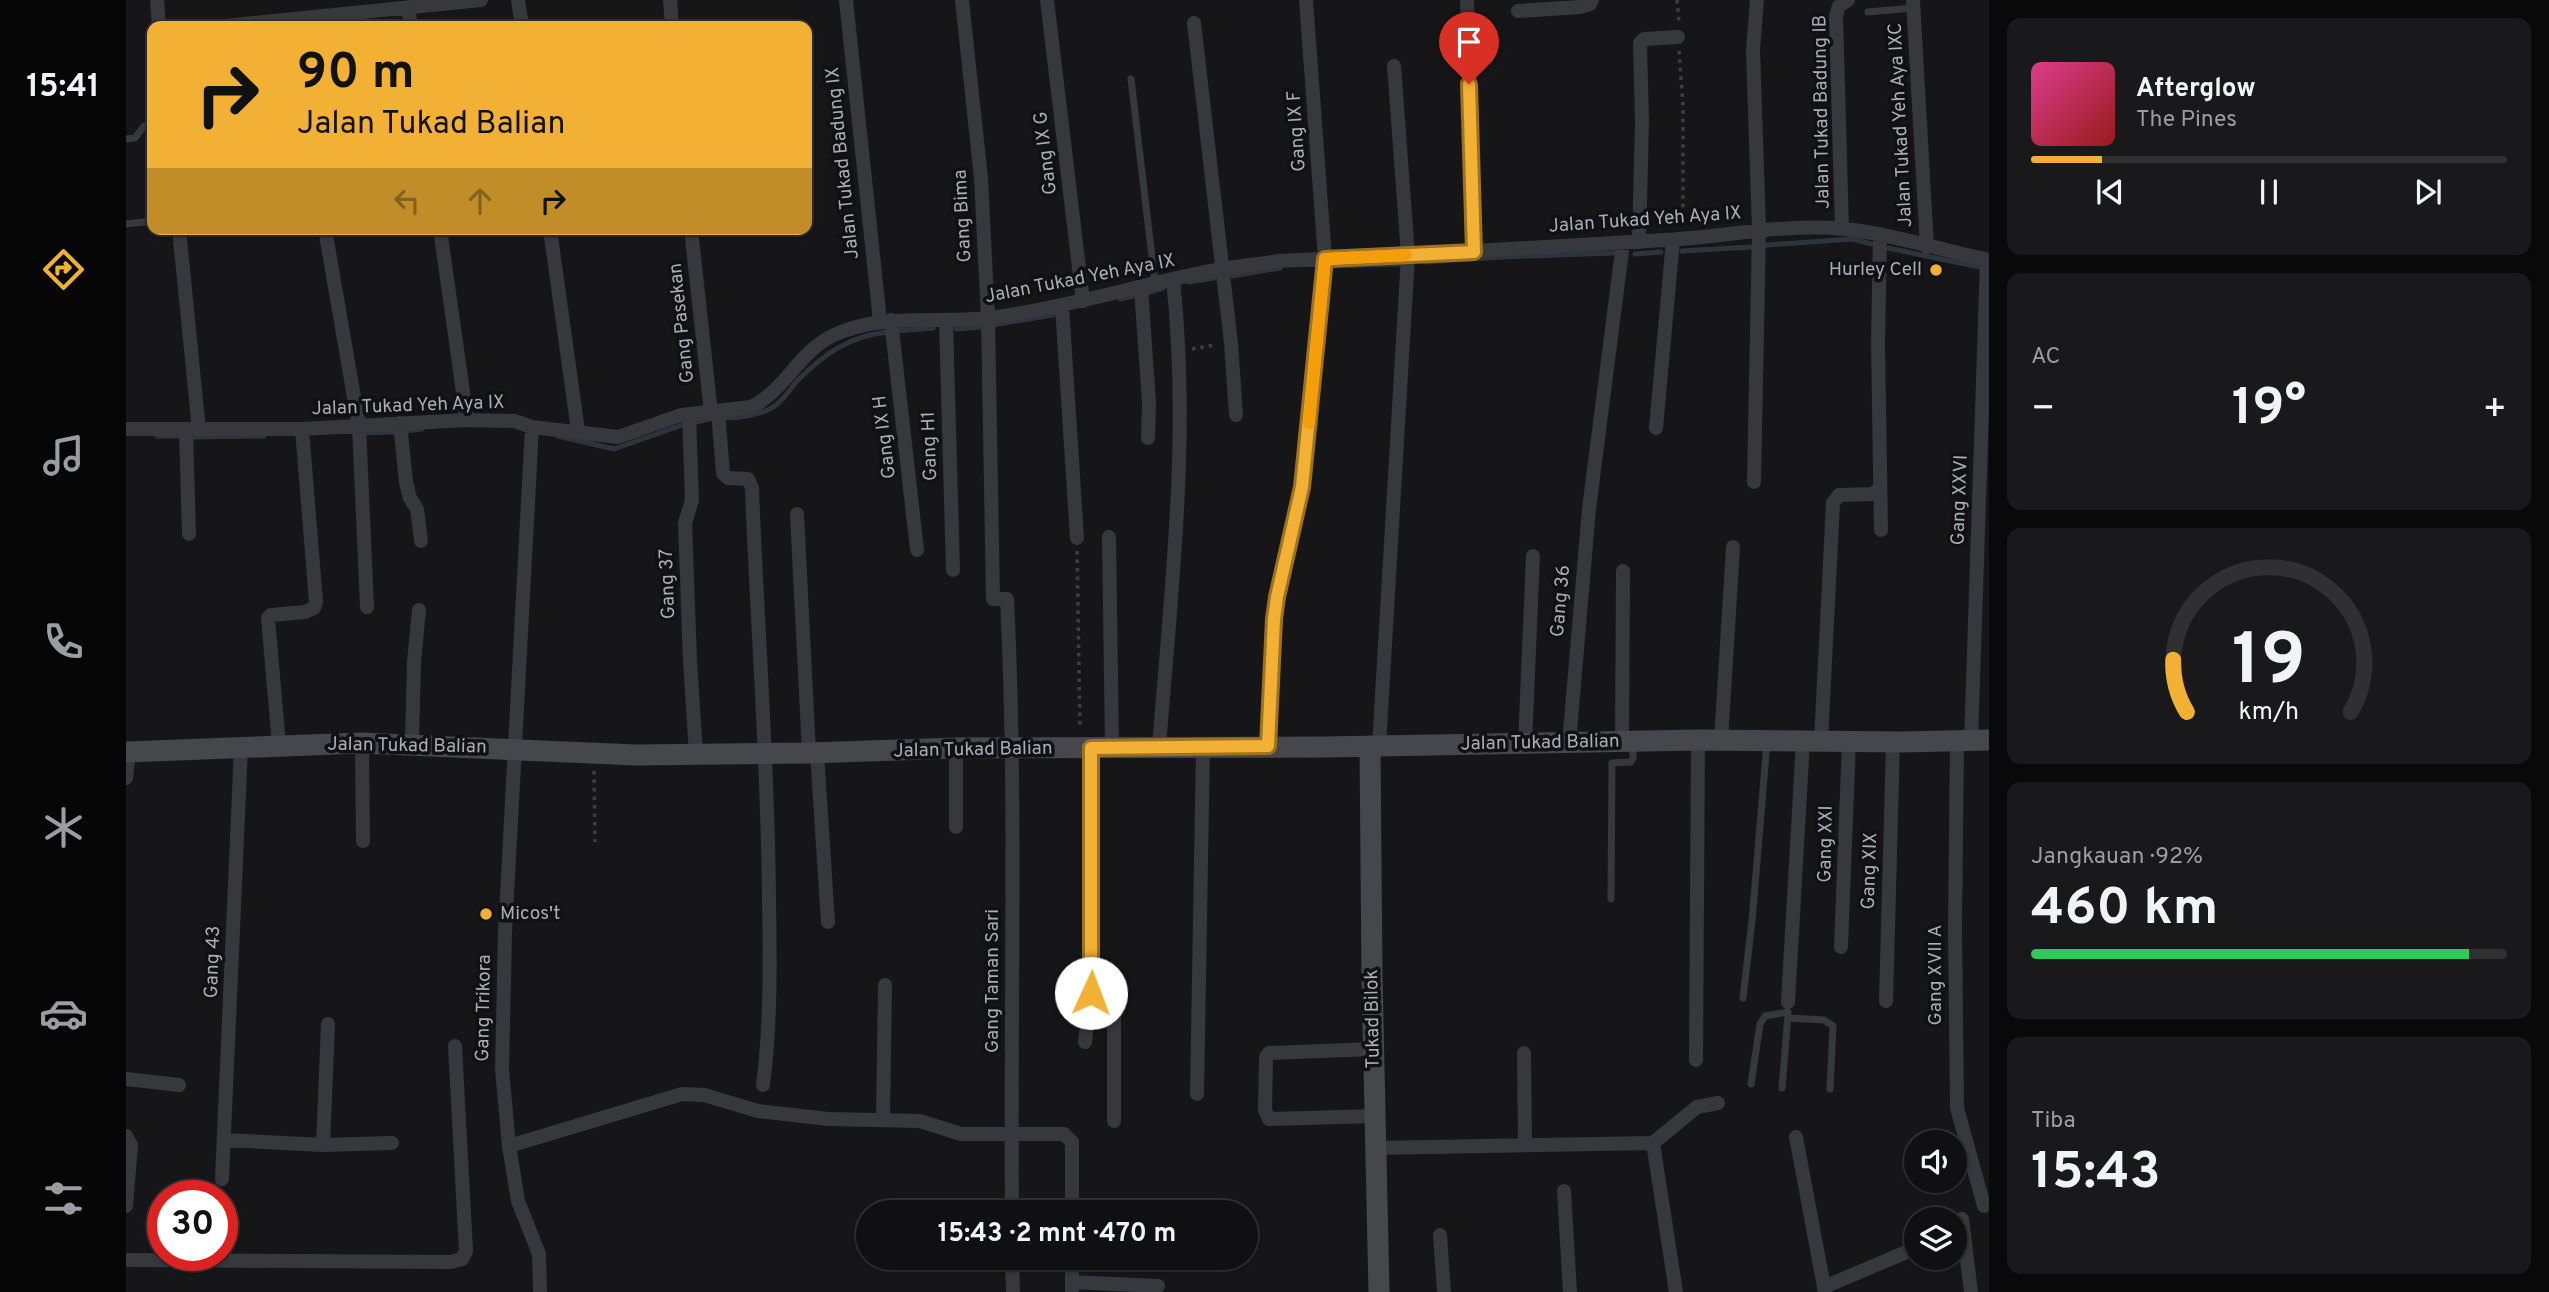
<!DOCTYPE html>
<html lang="id">
<head>
<meta charset="utf-8">
<style>
  :root { --surface:#101012; --page:#19191b; --text:#f1f3f6; --muted:#9c9d9f; --line:#303032; --accent:#f2b134 }
  body { margin:0; font-family:Overpass,sans-serif; background:var(--page); color:var(--text); height:100vh; display:flex; flex-direction:column; font-size:26px; white-space:nowrap }
  * { box-sizing:border-box; margin:0 }
  p { font-size:23px; color:var(--muted) }
  .icon { flex:none; width:38px; height:38px; fill:none; stroke:currentColor; stroke-width:2; stroke-linecap:round; stroke-linejoin:round }
  .map { position:relative; flex:1; overflow:hidden }
  .details { display:flex; flex-direction:column; gap:18px; padding:18px; background:#09090a; width:560px }
  .details>* { flex:none }
  .top-card { position:absolute; left:21px; top:21px; width:665px; height:214px; border-radius:14px; box-shadow:0 2px 5px #0004,0 0 0 2px var(--line); background:#f2b134; color:#111; overflow:hidden }
  .buttons { position:absolute; left:1778px; top:1130px; display:grid; gap:14px }
  .buttons a { display:grid; place-items:center; width:63px; height:63px; border-radius:50%; background:var(--surface); box-shadow:0 2px 5px #0004,0 0 0 2px var(--line); font-size:35px }
  .speed { position:absolute; left:21px; top:1180px; display:flex; gap:14px; font-size:35px; font-weight:700; text-align:center }
  .speed>* { display:grid; place-content:center; width:91px; height:91px; border-radius:50%; background:var(--surface); box-shadow:0 2px 5px #0004,0 0 0 2px var(--line); line-height:1 }
  .speed .limit { border:10px solid #d22; background:#fff; color:#111 }
  .pin { position:absolute; display:grid; place-items:center; width:60px; height:60px; color:#fff; margin:-72px -30px; border-radius:50% 50% 50% 0; rotate:-45deg; box-shadow:0 0 7px #0007 }
  .pin .icon { rotate:45deg }
  .me { position:absolute; width:77px; margin:-38px; rotate:2deg; stroke-linejoin:round; filter:drop-shadow(0 0 5px #0008) }
  .turn { display:flex; align-items:center; gap:24px; height:147px; padding:0 35px; font-size:32px }
  .turn .icon { width:91px; height:91px; stroke-width:2.5 }
  .turn b { display:block; font-size:49px; line-height:60px }
  .lanes { display:flex; align-items:center; height:66px; padding:0 35px; background:#0003; justify-content:center; gap:35px; direction:ltr }
  .lanes .off { opacity:.35 }
  .big { font-size:52px; font-weight:700; line-height:1.1 }
  .details .widget { flex:1; display:flex; flex-direction:column; justify-content:center; gap:10px; min-width:0; padding:0 24px; border-radius:14px; background:var(--page) }
  .details .dial { align-items:center; gap:0 }
  .dial svg { height:182px; overflow:visible; fill:none; stroke:var(--line); stroke-width:7; stroke-linecap:round; text-anchor:middle }
  .dial text { fill:var(--text); stroke:none }
  .song { display:flex; align-items:center; gap:21px }
  .cover { width:84px; height:84px; border-radius:10px; background:linear-gradient(135deg,hsl(330 70% 55%),hsl(0 70% 35%)) }
  .played { height:7px; border-radius:4px; background:linear-gradient(90deg,var(--accent) 15%,var(--line) 15%) }
  .keys { display:flex; justify-content:space-around; direction:ltr }
  .heat { display:flex; justify-content:space-between; align-items:center; font-size:38px; direction:ltr }
  .charge { height:10px; border-radius:5px; background:linear-gradient(90deg,#34c759 92%,var(--line) 0) }
  .trip { position:absolute; left:730px; top:1200px; width:402px; height:70px; border-radius:35px; background:var(--surface); box-shadow:0 2px 5px #0004,0 0 0 2px var(--line); font-weight:700; line-height:70px; text-align:center }
  main { display:flex; flex:1; min-height:0 }
  .tabs { display:flex; flex-direction:column; width:126px; justify-content:space-around; align-items:center; background:#060607; color:var(--muted) }
  .tabs .icon { width:49px; height:49px }
  .tabs .on { color:var(--accent) }
  .tabs b { font-size:32px; color:var(--text) }
  .map>svg:first-child { display:block }
</style>
</head>
<body>
<main>
<nav class="tabs">
<b>15:41</b>
<svg class="icon on" aria-label="directions" viewBox="0 0 24 24"><path d="M12 3l9 9-9 9-9-9zM9 14v-3h6M13 9l2 2-2 2"/></svg>
<svg class="icon" aria-label="music" viewBox="0 0 24 24"><path d="M9 18V5l10-2v13"/><circle cx="6" cy="18" r="3"/><circle cx="16" cy="16" r="3"/></svg>
<svg class="icon" aria-label="phone" viewBox="0 0 24 24"><path d="M5 4h4l2 5-3 2q2 4 5 5l2-3 5 2v4C11 20 4 13 5 4z"/></svg>
<svg class="icon" aria-label="climate" viewBox="0 0 24 24"><path d="M12 3v18M4 7l16 10M4 17L20 7"/></svg>
<svg class="icon" aria-label="car" viewBox="0 0 24 24"><path d="M5 17H2v-5l4-1 3-4h7l3 4 3 1v5h-3M9 17h6M6 11h13"/><circle cx="7" cy="17" r="2"/><circle cx="17" cy="17" r="2"/></svg>
<svg class="icon" aria-label="filters" viewBox="0 0 24 24"><path d="M4 7h16M4 17h16"/><circle cx="9" cy="7" r="2"/><circle cx="15" cy="17" r="2"/></svg>
</nav>
<div class="map">
<svg width="1863" height="1292" viewBox="0 0 1863 1292">
  <rect width="100%" height="100%" fill="#161618"/>
  <g fill="none" stroke-linecap="round" stroke-linejoin="round">
    <path stroke="#2c353c" stroke-width="5" d="M1640,245l86,-6 20,5
      M1762,248l91,19
      M1556,251l69,-4
      M1509,254l26,-2
      M1299,262l76,-5 113,-4
      M1207,266l68,-2
      M1106,276l48,-8
      M1063,282l25,-4
      M1021,293l16,-5
      M994,299l14,-3
      M867,325l60,-10
      M830,329l25,-2
      M770,331l37,-3
      M597,418c16,0 40,-3 53,-13 8,-6 15,-17 22,-25 27,-27 52,-44 90,-48
      M566,423l22,-5
      M278,431l18,-2
      M236,433l32,-1
      M31,436h25
      M432,436l56,13 71,-25
      M66,437l72,-1"/>
    <path stroke="#3d3f44" stroke-width="3.5" stroke-dasharray="3.5 5" stroke-linecap="butt" d="M1551,0l2,22
      M1553,51l4,54v120
      M1066,349l23,-4
      M951,551l3,178
      M468,771l1,71"/>
    <path stroke="#37383d" stroke-width="7" d="M1742,12l45,-4
      M1005,79l24,204
      M0,139l9,-1 9,-12 8,-1
      M0,224l26,-3
      M1485,899l1,-136 19,-1 2,-4v-16
      M1617,998l9,-77 15,-179
      M1662,1018l36,2 9,6 -3,63
      M1625,1084l9,-60 5,-8 23,-4
      M1656,1088l6,-73"/>
    <path stroke="#37383d" stroke-width="14" d="M31,0l2,26
      M392,0l4,26
      M544,0l2,26
      M720,0l34,321
      M836,0l19,178 7,140 5,281h14c10,205 3,409 5,614
      M921,0l36,301
      M1341,0l7,252
      M1787,0l14,247
      M282,8l3,18
      M1392,11l62,-4 10,-3 2,-4
      M1068,23l37,320 5,72
      M99,26l256,-26
      M53,229l20,201
      M199,229l34,197 8,181
      M314,229l27,191
      M424,229l28,202
      M565,229l20,184
      M1716,229l-6,-213 3,-10 9,-6
      M1754,234l-2,110 3,186
      M1513,242l3,-120 -2,-79 4,-4 34,-2
      M1015,288l8,114 -1,36
      M936,306l15,232
      M765,320l26,230
      M820,321l7,249
      M592,412l5,61 5,5 20,1 4,9c5,137 16,273 17,410 1,62 2,125 -6,187
      M563,414l3,86 -7,23 5,138 6,93
      M274,423l6,59 4,16 7,11 4,32
      M406,427l-27,506 -3,136 7,77 9,55 21,53 1,38
      M1530,428l17,-188
      M0,429h176l165,-9 47,1 18,6 86,10 63,-22 70,-8c34,-16 48,-56 83,-72 52,-24 109,-10 163,-18 76,-11 149,-34 224,-48 19,-3 39,-5 58,-8 129,-6 257,-13 386,-21 60,-3 119,-17 179,-11 49,5 97,21 145,31
      M60,431l3,103
      M1628,482l5,-252 -6,-180 4,-50
      M671,514l12,239
      M983,537l3,211
      M1595,741l12,-194
      M1695,741l12,-238 6,-8 34,-1 6,-5
      M1831,741l-2,187 2,180 27,98
      M1845,741l16,-481
      M1496,742l1,-171
      M236,743l1,98
      M286,743l2,-81 5,-52
      M1399,743l8,-187
      M1443,743l20,-234 34,-266
      M153,745l-11,-127 3,-3 34,-3 9,-4 2,-6 -14,-173
      M1142,746l9,-149 25,-110 23,-228 -19,-259
      M1253,746l29,-491 -14,-189
      M1033,747c12,-156 31,-311 14,-467
      M691,753l11,169
      M0,778l3,-26
      M830,827v-79
      M1715,947l8,-206
      M966,974l18,23 4,10v114
      M1760,1001l7,-259
      M1662,1002l15,-261
      M959,1042l7,-68 -1,-226
      M1248,1049l-105,4 -3,4 -1,53 4,9 106,-3
      M1398,1053l1,92
      M1570,1060l2,-320
      M0,1079l53,6
      M1071,1094l6,-348
      M757,1119l2,-134
      M0,1136l5,9 -5,61
      M1670,1137l28,150
      M99,1140l98,5 69,-2
      M1527,1143l23,149
      M197,1145l5,-121
      M383,1146l173,-52 22,1 54,16 70,8 92,2 41,13h103l8,8v71
      M1250,1148l277,-5 44,-36 21,-4
      M96,1179l19,-432
      M1438,1191l6,101
      M1836,1219l9,73
      M1314,1235l4,57
      M886,1258l1,34
      M0,1260l325,2 11,-3 4,-8 -11,-205
      M946,1282l86,4
      M946,1291v-33
      M1699,1292l-1,-5 92,-39"/>
    <path stroke="#45474d" stroke-width="21" d="M1244,746l2,230 7,316
      M0,752l236,-9 274,12 173,-2 147,-5 368,-1 374,-7 204,2 87,-2"/>
  </g>
  <g fill="none" stroke-linecap="round" stroke-linejoin="round">
    <defs>
      <path id="route" d="M965,993v-245l177,-2 6,-127 3,-22 25,-110 23,-228 149,-7 -5,-168"/>
    </defs>
    <use href="#route" stroke="#9d7322" stroke-width="18"/>
    <use href="#route" stroke="#f2b134" stroke-width="12"/>
    <path stroke="#f59e0b" stroke-width="12" d="M1183,423l16,-164 81,-4"/>
  </g>
  <g fill="#f2b134" stroke="#111113" stroke-width="2.5">
    <circle cx="1810" cy="270" r="7"/>
    <circle cx="360" cy="914" r="7"/>
  </g>
  <g text-anchor="middle" dominant-baseline="central" stroke-width="7" stroke-linejoin="round" paint-order="stroke">
    <g font-size="19" fill="#a8adb8" stroke="#111113">
      <text transform="translate(1696 112) rotate(-91)">Jalan Tukad Badung IB</text>
      <text transform="translate(1775 125) rotate(-93)">Jalan Tukad Yeh Aya IXC</text>
      <text transform="translate(1171 131) rotate(-94)">Gang IX F</text>
      <text transform="translate(920 153) rotate(-97)">Gang IX G</text>
      <text transform="translate(717 163) rotate(-96)">Jalan Tukad Badung IX</text>
      <text transform="translate(837 216) rotate(-93)">Gang Bima</text>
      <text transform="translate(1519 220) rotate(-4)">Jalan Tukad Yeh Aya IX</text>
      <text transform="translate(954 279) rotate(-11)">Jalan Tukad Yeh Aya IX</text>
      <text transform="translate(556 323) rotate(-96)">Gang Pasekan</text>
      <text transform="translate(282 406) rotate(-2)">Jalan Tukad Yeh Aya IX</text>
      <text transform="translate(759 437) rotate(-97)">Gang IX H</text>
      <text transform="translate(804 446) rotate(-92)">Gang H1</text>
      <text transform="translate(1834 500) rotate(-88)">Gang XXVI</text>
      <text transform="translate(542 584) rotate(-92)">Gang 37</text>
      <text transform="translate(1435 601) rotate(-85)">Gang 36</text>
      <text transform="translate(1414 743) rotate(-1)">Jalan Tukad Balian</text>
      <text transform="translate(281 746) rotate(1)">Jalan Tukad Balian</text>
      <text transform="translate(847 750) rotate(-1)">Jalan Tukad Balian</text>
      <text transform="translate(1700 844) rotate(-89)">Gang XXI</text>
      <text transform="translate(1744 871) rotate(-88)">Gang XIX</text>
      <text transform="translate(87 962) rotate(-88)">Gang 43</text>
      <text transform="translate(1810 975) rotate(-90)">Gang XVII A</text>
      <text transform="translate(867 981) rotate(-90)">Gang Taman Sari</text>
      <text transform="translate(358 1008) rotate(-89)">Gang Trikora</text>
      <text transform="translate(1247 1019) rotate(-91)">Tukad Bilok</text>
    </g>
    <g font-size="19" fill="#a8adb8" stroke="#111113" text-anchor="end">
      <text x="1796" y="270">Hurley Cell</text>
      <text x="374" y="914" text-anchor="start">Micos't</text>
    </g>
  </g>
</svg>
<div class="buttons">
<a><svg class="icon" aria-label="sound" viewBox="0 0 24 24"><path d="M4 9h4l5-4v14l-5-4H4zM17 9q2 3 0 6"/></svg></a>
<a><svg class="icon" aria-label="layers" viewBox="0 0 24 24"><path d="M12 4l9 5-9 5-9-5zM3 14l9 5 9-5"/></svg></a>
</div>
<div class="speed"><div class="limit">30</div></div>
<div class="pin" style="left:1343px;top:84px;background:#d93025"><svg class="icon" aria-label="arrive" viewBox="0 0 24 24"><path d="M6 21V4h12l-3 4 3 4H6"/></svg></div>
<svg class="me" style="left:965px;top:993px" viewBox="-20 -20 40 40"><circle r="19" fill="#fff"/><path d="M0-13L10 11 0 6-10 11z" fill="#f2b134"/></svg>
<div class="trip">15:43 · 2 mnt · 470 m</div>
<div class="top-card">
<div class="turn"><svg class="icon" aria-label="right" viewBox="0 0 24 24"><path d="M7 20v-9h11M14 6l5 5-5 5"/></svg><div><b>90 m</b>Jalan Tukad Balian</div></div>
<div class="lanes"><svg class="icon off" aria-label="left" viewBox="0 0 24 24"><path d="M17 20v-9H6M10 6l-5 5 5 5"/></svg><svg class="icon off" aria-label="ahead" viewBox="0 0 24 24"><path d="M12 20V5M6 11l6-6 6 6"/></svg><svg class="icon" aria-label="right" viewBox="0 0 24 24"><path d="M7 20v-9h11M14 6l5 5-5 5"/></svg></div>
</div>
</div>
<section class="details">
<div class="widget">
<div class="song"><i class="cover"></i><div><b>Afterglow</b><p>The Pines</p></div></div>
<div class="played"></div>
<div class="keys"><svg class="icon" aria-label="previous" viewBox="0 0 24 24"><path d="M18 5L8 12l10 7zM5 5v14"/></svg><svg class="icon" aria-label="pause" viewBox="0 0 24 24"><path d="M8 5v14M16 5v14"/></svg><svg class="icon" aria-label="next" viewBox="0 0 24 24"><path d="M6 5l10 7-10 7zM19 5v14"/></svg></div>
</div>
<div class="widget"><p>AC</p>
<div class="heat"><a>−</a><b class="big">19°</b><a>+</a></div>
</div>
<div class="widget dial"><svg viewBox="0 0 100 80">
<path d="M14 69A42 42 0 1 1 86 69"/>
<path d="M14 69A42 42 0 0 1 8 46" stroke="#f2b134"/>
<text x="50" y="56" font-size="32" font-weight="700">19</text>
<text x="50" y="72" font-size="11">km/h</text>
</svg></div>
<div class="widget"><p>Jangkauan · 92%</p><b class="big">460 km</b><div class="charge"></div></div>
<div class="widget"><p>Tiba</p><b class="big">15:43</b></div>
</section>
</main>
</body>
</html>
